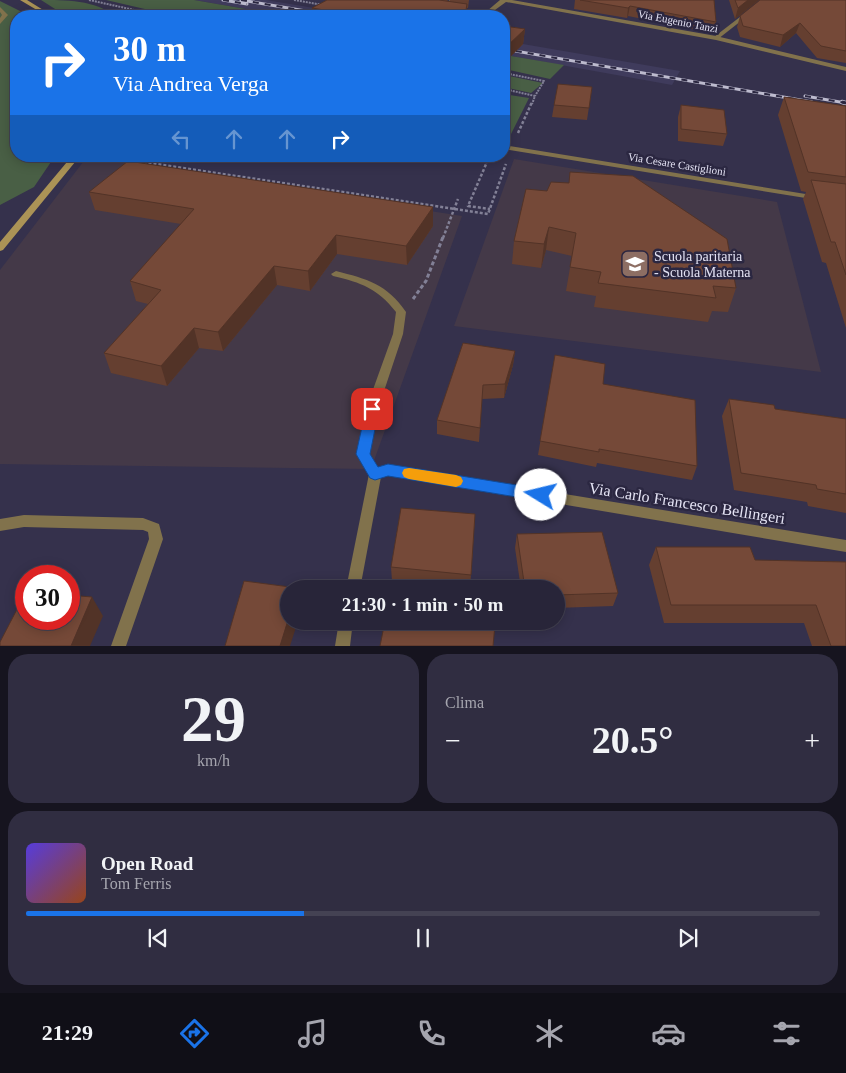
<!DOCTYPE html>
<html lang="it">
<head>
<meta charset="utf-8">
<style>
  :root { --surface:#282539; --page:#302d41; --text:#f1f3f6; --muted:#a5a5ae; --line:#444253; --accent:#1a73e8 }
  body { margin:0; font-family:Georgia,serif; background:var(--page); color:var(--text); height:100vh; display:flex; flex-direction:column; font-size:19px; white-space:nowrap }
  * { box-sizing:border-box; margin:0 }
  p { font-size:16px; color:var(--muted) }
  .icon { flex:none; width:28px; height:28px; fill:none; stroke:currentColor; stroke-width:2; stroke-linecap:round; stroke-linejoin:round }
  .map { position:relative; height:646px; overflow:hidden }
  .panel { display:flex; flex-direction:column; gap:8px; padding:8px; background:#16141f; flex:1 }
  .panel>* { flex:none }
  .top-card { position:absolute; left:10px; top:10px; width:500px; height:152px; border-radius:20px; box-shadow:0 2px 12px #0003,0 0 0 1px var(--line); background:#1a73e8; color:#fff; overflow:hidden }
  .speed { position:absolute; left:15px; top:565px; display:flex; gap:10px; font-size:25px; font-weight:700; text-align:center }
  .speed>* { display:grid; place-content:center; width:65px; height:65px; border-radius:50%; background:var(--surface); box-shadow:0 2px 12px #0003,0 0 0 1px var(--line); line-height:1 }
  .speed .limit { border:8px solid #d22; background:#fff; color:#111 }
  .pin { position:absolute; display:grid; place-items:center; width:42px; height:42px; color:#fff; margin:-21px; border-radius:10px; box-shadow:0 2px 8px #0006 }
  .me { position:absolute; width:55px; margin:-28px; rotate:279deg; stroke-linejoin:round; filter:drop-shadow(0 0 4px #0008) }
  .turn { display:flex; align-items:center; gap:18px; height:105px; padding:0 20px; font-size:22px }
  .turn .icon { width:65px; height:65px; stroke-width:2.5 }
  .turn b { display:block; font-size:35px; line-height:42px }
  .lanes { display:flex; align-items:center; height:48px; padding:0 20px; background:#0003; justify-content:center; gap:25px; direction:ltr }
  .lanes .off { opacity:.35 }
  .big { font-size:38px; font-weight:800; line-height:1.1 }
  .panel .card { flex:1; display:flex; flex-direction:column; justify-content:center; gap:8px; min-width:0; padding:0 18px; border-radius:20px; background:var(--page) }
  .panel .dial { align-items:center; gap:0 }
  .dial b { font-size:65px; line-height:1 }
  .song { display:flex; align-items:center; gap:15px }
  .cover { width:60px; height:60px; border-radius:8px; background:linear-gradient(135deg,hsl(250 70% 55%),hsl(20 70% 35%)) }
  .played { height:5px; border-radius:2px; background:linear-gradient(90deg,var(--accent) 35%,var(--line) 35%) }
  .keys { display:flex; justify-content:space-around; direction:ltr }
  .heat { display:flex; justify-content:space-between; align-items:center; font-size:28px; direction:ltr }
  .panel .tiles { flex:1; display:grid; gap:8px; grid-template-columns:1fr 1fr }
  .card:last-child { grid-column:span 2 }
  .trip { position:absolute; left:280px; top:580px; width:285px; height:50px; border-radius:25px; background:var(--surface); box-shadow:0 2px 12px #0003,0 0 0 1px var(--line); font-weight:800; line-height:50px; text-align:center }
  .menu { display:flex; height:80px; justify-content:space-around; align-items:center; background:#100f17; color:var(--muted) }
  .menu .icon { width:35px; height:35px }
  .menu .selected { color:var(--accent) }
  .menu b { font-size:22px; color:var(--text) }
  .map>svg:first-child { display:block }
</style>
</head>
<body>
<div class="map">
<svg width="846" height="646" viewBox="0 0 846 646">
  <rect width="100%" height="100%" fill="#35314c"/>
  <path fill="#3f3b5c" d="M194,0h72l96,16h-75z
    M504,32l13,11 163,28 -8,14 -161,-29 -7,7z"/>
  <path fill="#443948" d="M87,157l375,59 -91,253 -371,-5v-194z
    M514,159l263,43 44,170 -367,-46z"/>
  <path fill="#495f45" d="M41,0c22,0 57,0 72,16h-47z
    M106,0h88l93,16h-112z
    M0,1l30,15h-14v140h39l-21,31 -34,18z
    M511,56l53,9 -14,14 -46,-10v-6z
    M504,75l39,8 -12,10 -27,-6z
    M504,94l25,4 -22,44 -3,-1z"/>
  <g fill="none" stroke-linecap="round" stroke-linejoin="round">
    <path stroke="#828096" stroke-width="2" stroke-dasharray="2 1" stroke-linecap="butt" d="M89,0l59,13 2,3
      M294,0l29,5
      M504,73l40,8 -9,15
      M504,89l31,7 -3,8"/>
    <path stroke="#828096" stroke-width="2.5" stroke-dasharray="3 2" stroke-linecap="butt" d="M518,133l14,-31
      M104,156l384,58 18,-50
      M475,160l12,2 -19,44 22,3
      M443,238l15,-39"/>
    <path stroke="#828096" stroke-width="3" stroke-dasharray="4 2.5" stroke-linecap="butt" d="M413,299l13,-18 17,-44"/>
    <path fill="#81724c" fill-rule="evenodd" d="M762,0h6l-50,39h-4v-2z
      M0,7l8,8 -8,9v-6l2,-3 -2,-3z
      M336,271c31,8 51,13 70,41l-3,22 -25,75 -2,3h-8l-2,-3 27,-75 3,-22c-19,-24 -34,-29 -63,-36l-2,-2z
      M24,515l119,3 16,6 4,15 -37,107h-15l38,-107 -1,-7 -5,-2 -119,-3 -24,4v-12z"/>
    <path fill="#81724c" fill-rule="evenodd" d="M450,0h6l-11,9 42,2 13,-11h12l204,36 130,31v4l-130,-31 -210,-38 -18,13h-18l-31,-4v-2z
      M504,145l314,51 4,2 -4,2 -314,-51z
      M372,405l4,1 2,3 -9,45 9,14 10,-3 458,75v12l-458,-77 -7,2 -21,112h-14l23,-115 -12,-20 9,-45 2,-3z
      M339,621h14l-3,25h-15z"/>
    <path fill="#ab9356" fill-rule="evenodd" d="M20,0h7l26,16h-6z
      M72,156h8l-77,94 -3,1v-9z"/>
    <defs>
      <path id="rail-far1" d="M223,0l24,4
        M241,0l95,16
        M504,49l308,53
        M805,96l41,7"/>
      <path id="rail" d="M842,102l4,1"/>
    </defs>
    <use href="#rail-far1" stroke="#bdbbce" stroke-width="3"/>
    <use href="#rail" stroke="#bdbbce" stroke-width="4.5"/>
    <use href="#rail-far1" stroke="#2b2741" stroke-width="2" stroke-dasharray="6" stroke-linecap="butt"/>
    <use href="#rail" stroke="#2b2741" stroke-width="3" stroke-dasharray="9" stroke-linecap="butt"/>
  </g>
  <path fill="#653f30" d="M327,0h121l-1,1 3,1v-2h19l-1,8h-1v8h-154l-1,-8z
    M575,0h139l2,22 -3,11 -85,-17 -1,2 -53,-9z
    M729,0h30l-24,19z
    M846,0v63l-29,-5 -21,-25 -16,14 -40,-10 -3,-10 3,-11z
    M504,26l21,3 -2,15 -19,19z
    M592,87l-5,33 -35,-3 2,-12z
    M784,97l62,9v222l-20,-65 -4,-1 -19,-63 3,-7 -5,-1 -23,-76z
    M681,105l46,29 -4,12 -45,-5v-24z
    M547,191l189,97 -8,24 -16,-1 -4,11 -114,-15 2,-11 -30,-5 6,-35 -26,-6 -5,18 -29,-4 2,-23z
    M89,192l344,15v19l-26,39 -70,-11 -27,37 -33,-6 -54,66 -24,-3 -32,38 -56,-13 -7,-20 44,-49 -12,-3 -6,-20 51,-57 -86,-14z
    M515,351l-2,14 -9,33 -22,1 -3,43 -42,-8v-14z
    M555,355l48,29 94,82 -5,14 -95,-17 -1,4 -58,-12z
    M729,399l46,10 71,10v94l-38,-7 -1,-4 -73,-12 -12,-74z
    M475,514l-5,75 -78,-8 -1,-14z
    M517,534l101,59 -5,13 -57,2v-19h-35l-6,-41z
    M656,547l99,13 91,2v84h-34l-8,-23h-140l-15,-58z"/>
  <path fill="#523327" d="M748,0h11l-24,19 3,-11z
    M630,6l-2,10 -1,2 1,-10z
    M800,23l-4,10 -16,14 3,-12z
    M525,29l-2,15 -19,19 1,-15z
    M433,207v19l-26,39 -1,-19z
    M549,227l-3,23 -5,18 3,-24z
    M336,235l1,19 -27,37 -2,-20z
    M274,266l3,19 -54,66 -5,-19z
    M194,328l5,20 -32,38 -6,-20z
    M515,351l-2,14 -9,33 1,-14z
    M92,597l11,19 -13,30h-19z
    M289,617v4h9l-8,25h-10z"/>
  <path fill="#754938" stroke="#523327" d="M327,0h112l28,4 -2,12h-104l-49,-8z
    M580,0h134l2,22 -86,-16 -2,2z
    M735,0h13l-10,8z
    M760,0h86v51l-25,-5 -21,-23 -17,12 -40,-9 -3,-10z
    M504,26l21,3 -20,19h-1z
    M558,84l34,3 -3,21 -35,-3z
    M784,97l62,9v71l-38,-5z
    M681,105l43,5 3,24 -46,-5z
    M128,161l305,46 -27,39 -70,-11 -28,36 -34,-5 -56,66 -24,-4 -33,38 -57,-13 57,-63 -31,-9 64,-72 -105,-17z
    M570,172l63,4 94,63 9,49 -23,-2 3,12 -118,-15 3,-11 -31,-5 6,-34 -27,-6 -5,17 -30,-3 12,-52 21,2 4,-9 18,1z
    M811,180l35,4v91l-11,-33h-4z
    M463,343l52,8 -10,33 -22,1 -3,43 -43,-8z
    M555,355l50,9 -2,20 92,16 2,66 -98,-17v3l-59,-11z
    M729,399l45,6 1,4 71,10v75l-29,-5 -1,-4 -75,-12z
    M401,508l74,6 -4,61 -80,-8z
    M602,532l16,61 -62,2v-6h-31l-8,-55z
    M656,547h94l5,13 91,2v84h-15l-15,-41h-145z
    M244,581l54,7v1h-9v28l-9,29h-55z
    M26,592v27h43v-24l23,2 -21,49h-71v-4z
    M385,621h88l22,4 -2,21h-113z"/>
  <path fill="#1a73e8" stroke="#114b97" d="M372,404l5,1 2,4 -9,45 8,13 10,-3 153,25 5,2 2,4 -2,4 -5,2 -153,-25 -13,4 -5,-2 -14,-24 10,-45 2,-4z"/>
  <path fill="#f59e0b" d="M409,468l47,7 5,2 2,4 -2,4 -5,2 -47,-8 -5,-2 -2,-4 2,-4z"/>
  <defs>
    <symbol id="school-square" viewBox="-11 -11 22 22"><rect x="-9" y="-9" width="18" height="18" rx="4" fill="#8d6e63" stroke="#2b2741"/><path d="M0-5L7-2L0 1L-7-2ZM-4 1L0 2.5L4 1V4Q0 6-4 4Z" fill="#fff"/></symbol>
  </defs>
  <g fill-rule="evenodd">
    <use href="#school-square" x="619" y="248" width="32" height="32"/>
  </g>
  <g text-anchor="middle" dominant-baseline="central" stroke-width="5" stroke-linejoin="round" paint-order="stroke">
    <g font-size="11" fill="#e4e3f4" stroke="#2b2741">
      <text transform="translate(678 21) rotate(11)">Via Eugenio Tanzi</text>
      <text transform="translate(677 164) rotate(9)">Via Cesare Castiglioni</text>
    </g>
    <g font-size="14" fill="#e4e3f4" stroke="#2b2741" text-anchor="start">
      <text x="654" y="256">Scuola paritaria<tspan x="654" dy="16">- Scuola Materna</tspan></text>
    </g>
    <g font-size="16" fill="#e4e3f4" stroke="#2b2741">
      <text transform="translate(687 503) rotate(9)">Via Carlo Francesco Bellingeri</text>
    </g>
  </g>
</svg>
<div class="speed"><div class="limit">30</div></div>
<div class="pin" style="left:372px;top:409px;background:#d93025"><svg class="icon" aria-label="arrive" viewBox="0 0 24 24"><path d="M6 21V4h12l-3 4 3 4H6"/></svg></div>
<svg class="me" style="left:541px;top:495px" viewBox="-20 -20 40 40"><circle r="19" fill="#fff"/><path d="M0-13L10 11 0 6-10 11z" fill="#1a73e8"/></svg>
<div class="trip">21:30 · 1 min · 50 m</div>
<div class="top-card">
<div class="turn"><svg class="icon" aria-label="right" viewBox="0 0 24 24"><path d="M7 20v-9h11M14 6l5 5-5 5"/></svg><div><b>30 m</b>Via Andrea Verga</div></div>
<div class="lanes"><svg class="icon off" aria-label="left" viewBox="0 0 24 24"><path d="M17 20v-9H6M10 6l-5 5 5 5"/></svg><svg class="icon off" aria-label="ahead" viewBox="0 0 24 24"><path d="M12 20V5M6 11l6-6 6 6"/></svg><svg class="icon off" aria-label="ahead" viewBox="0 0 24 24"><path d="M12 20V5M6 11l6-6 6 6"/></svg><svg class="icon" aria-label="right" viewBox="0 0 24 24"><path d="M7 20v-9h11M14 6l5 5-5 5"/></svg></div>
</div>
</div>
<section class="panel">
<div class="tiles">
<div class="card dial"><b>29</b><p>km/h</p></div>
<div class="card"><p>Clima</p>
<div class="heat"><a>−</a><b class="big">20.5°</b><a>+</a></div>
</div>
<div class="card">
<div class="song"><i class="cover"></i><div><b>Open Road</b><p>Tom Ferris</p></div></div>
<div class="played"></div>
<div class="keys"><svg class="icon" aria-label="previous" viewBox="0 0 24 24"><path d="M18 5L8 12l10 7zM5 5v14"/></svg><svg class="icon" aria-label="pause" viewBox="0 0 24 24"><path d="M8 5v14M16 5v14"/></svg><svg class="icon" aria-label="next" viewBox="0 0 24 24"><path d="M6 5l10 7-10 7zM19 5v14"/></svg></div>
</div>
</div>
</section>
<nav class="menu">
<b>21:29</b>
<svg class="icon selected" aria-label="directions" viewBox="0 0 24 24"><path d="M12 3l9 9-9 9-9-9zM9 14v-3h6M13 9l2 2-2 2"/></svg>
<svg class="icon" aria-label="music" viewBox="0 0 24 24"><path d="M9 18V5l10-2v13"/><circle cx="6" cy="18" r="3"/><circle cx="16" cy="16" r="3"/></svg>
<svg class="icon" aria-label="phone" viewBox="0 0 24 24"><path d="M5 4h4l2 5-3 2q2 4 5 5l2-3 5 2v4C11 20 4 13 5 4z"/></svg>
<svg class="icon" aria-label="climate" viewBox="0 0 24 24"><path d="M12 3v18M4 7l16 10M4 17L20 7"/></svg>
<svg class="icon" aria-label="car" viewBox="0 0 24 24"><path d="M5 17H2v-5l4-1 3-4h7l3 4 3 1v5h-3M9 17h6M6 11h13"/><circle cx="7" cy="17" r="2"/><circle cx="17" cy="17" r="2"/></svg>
<svg class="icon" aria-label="filters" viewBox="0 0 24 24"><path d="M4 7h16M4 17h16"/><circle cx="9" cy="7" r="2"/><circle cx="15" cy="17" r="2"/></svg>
</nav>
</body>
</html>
